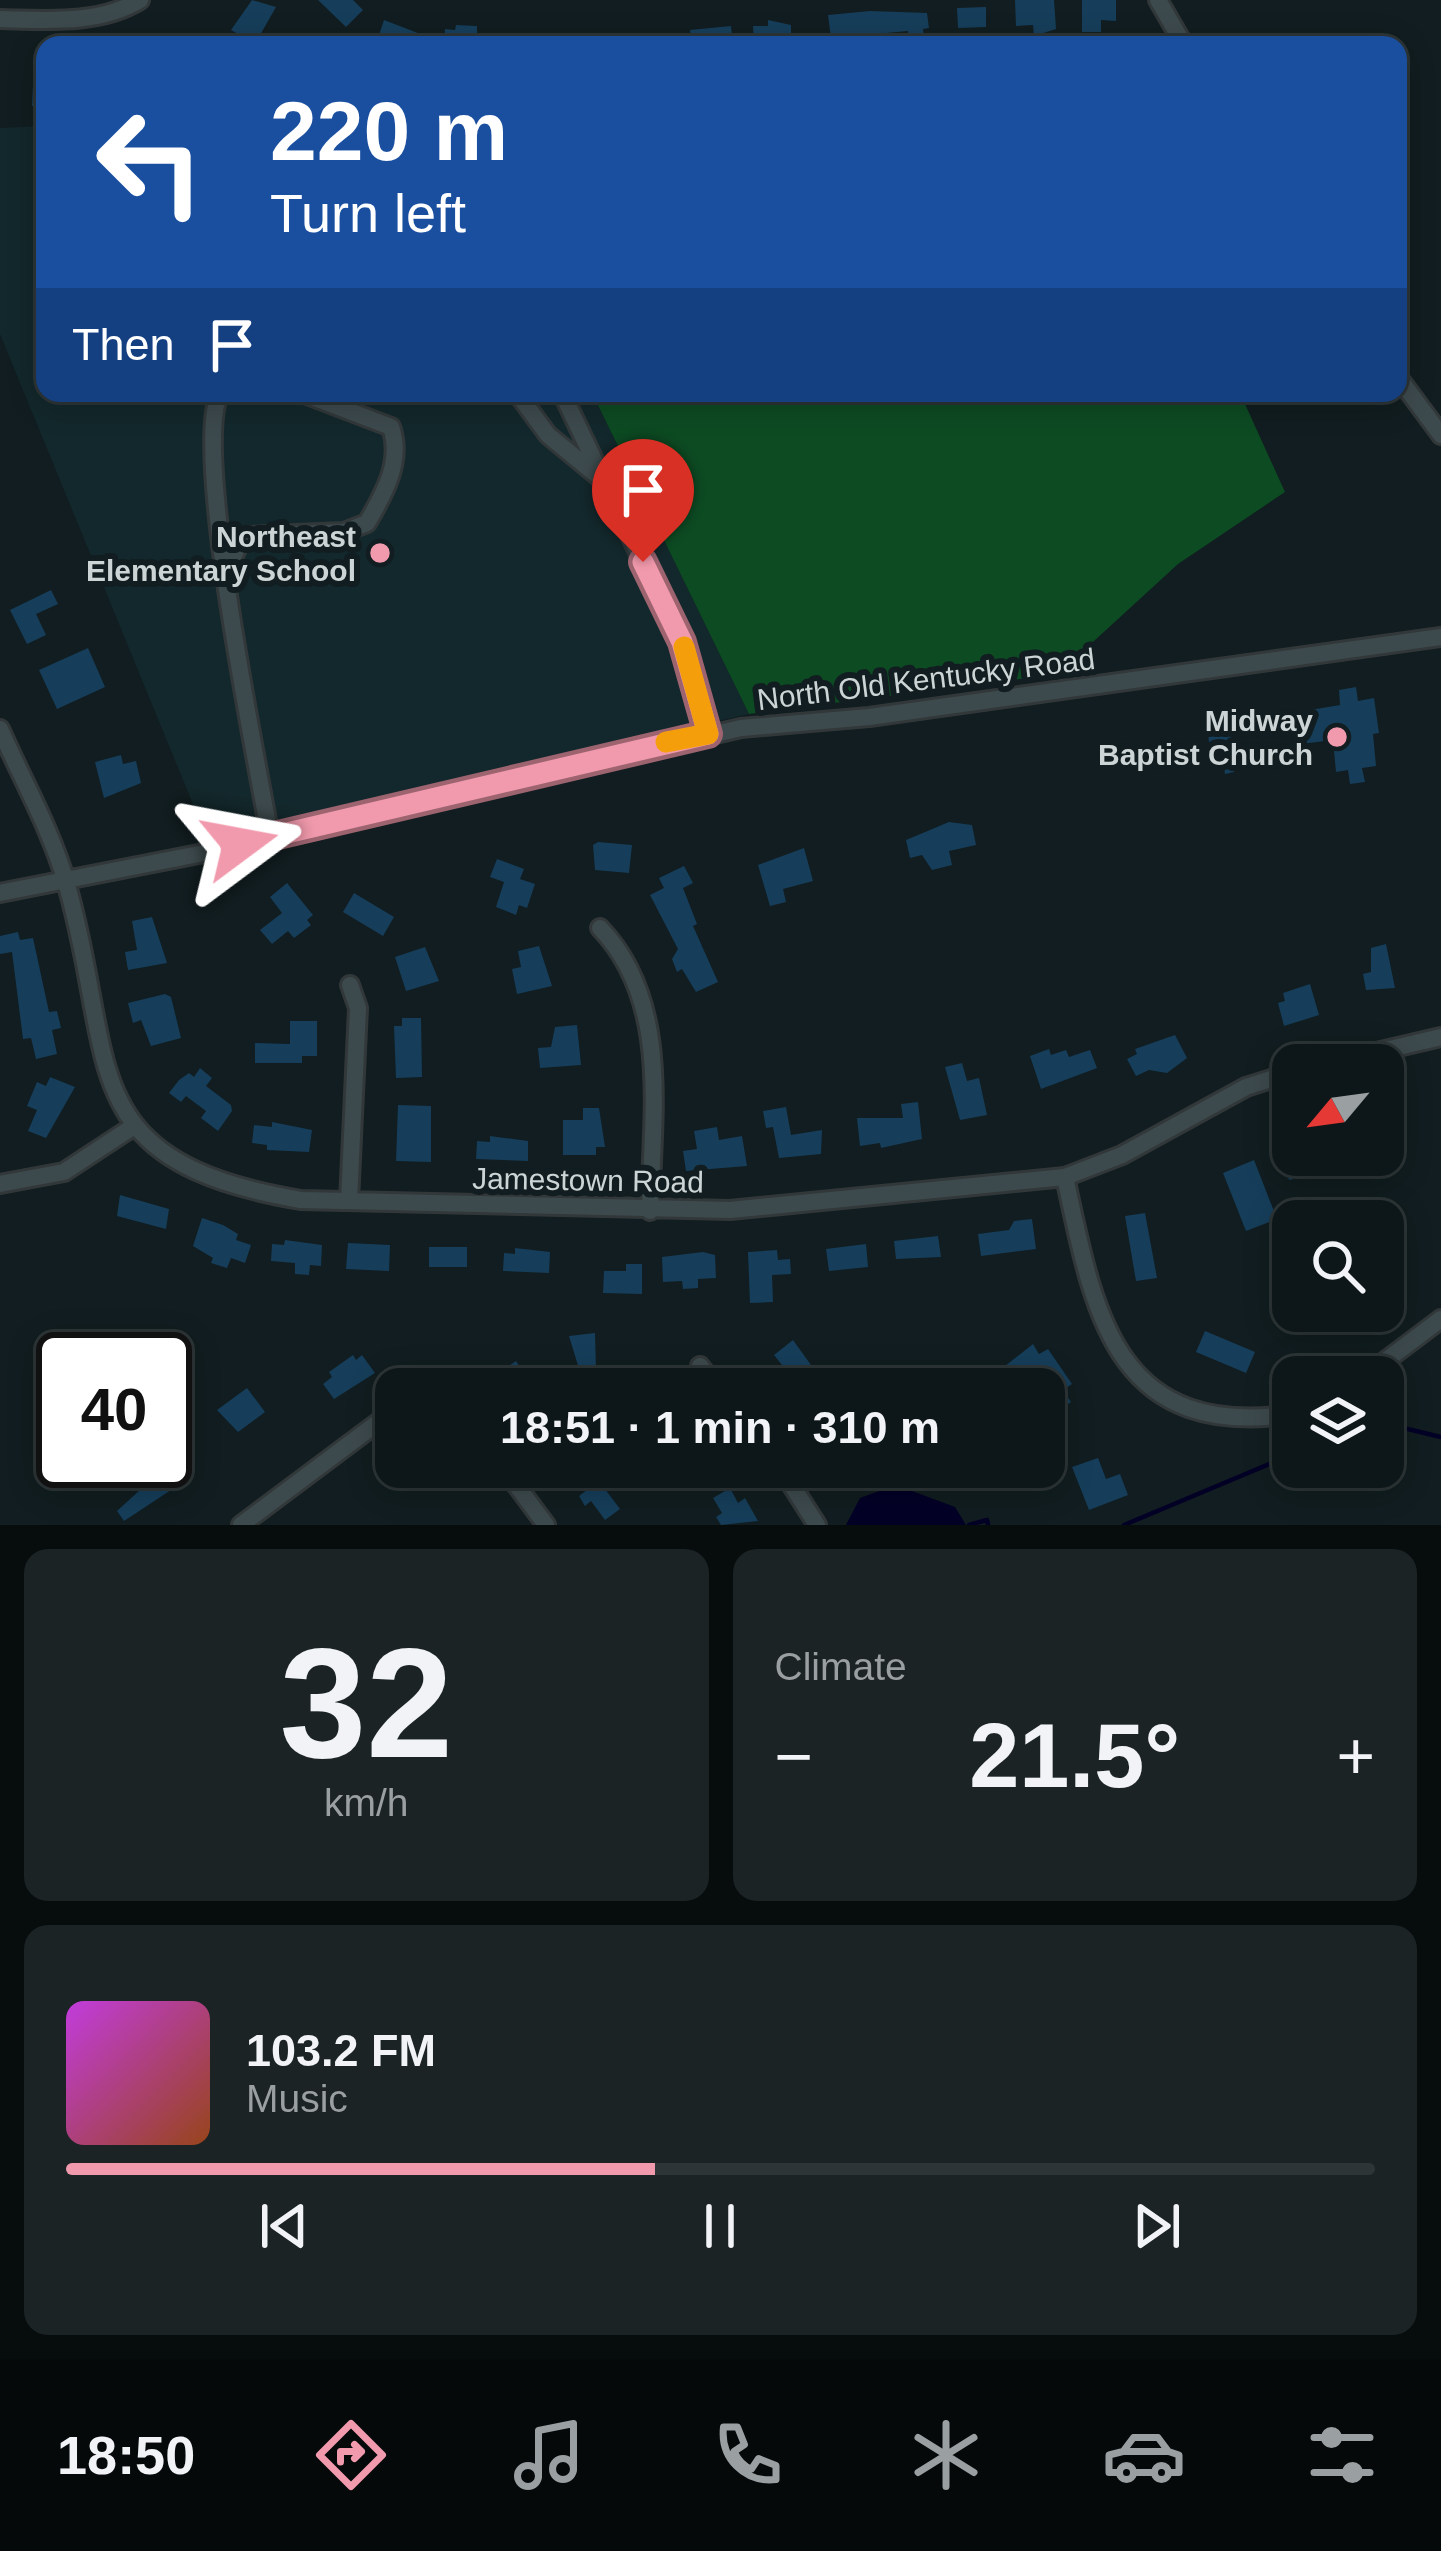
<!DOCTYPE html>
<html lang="en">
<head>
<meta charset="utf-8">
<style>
  :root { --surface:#0d1618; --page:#1b2325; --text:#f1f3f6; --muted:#9a9fa2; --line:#2d3537; --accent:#f29aad }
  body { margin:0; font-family:Arial,sans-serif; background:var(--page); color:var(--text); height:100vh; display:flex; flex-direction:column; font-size:45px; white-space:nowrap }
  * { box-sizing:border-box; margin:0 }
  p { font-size:39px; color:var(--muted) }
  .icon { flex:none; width:66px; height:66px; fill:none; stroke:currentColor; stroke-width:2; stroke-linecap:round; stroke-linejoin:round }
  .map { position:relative; height:1525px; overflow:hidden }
  .drawer { display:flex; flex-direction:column; gap:24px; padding:24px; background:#070c0d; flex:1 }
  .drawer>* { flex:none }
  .hud { position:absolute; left:36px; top:36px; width:1371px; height:366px; border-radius:24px; box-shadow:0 6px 30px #0003,0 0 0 3px var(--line); background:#1a4fa0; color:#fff; overflow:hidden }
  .needle { width:78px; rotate:241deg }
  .tools { position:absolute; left:1272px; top:1044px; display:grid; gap:24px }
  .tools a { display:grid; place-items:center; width:132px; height:132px; border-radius:24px; background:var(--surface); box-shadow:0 6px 30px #0003,0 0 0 3px var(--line); font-size:60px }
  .speed { position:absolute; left:36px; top:1332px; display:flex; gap:24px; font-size:60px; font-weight:700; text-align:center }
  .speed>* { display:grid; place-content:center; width:156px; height:156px; border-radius:50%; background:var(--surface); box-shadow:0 6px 30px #0003,0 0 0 3px var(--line); line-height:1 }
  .speed .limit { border:6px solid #111; border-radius:18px; background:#fff; color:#111 }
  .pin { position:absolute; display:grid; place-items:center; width:102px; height:102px; color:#fff; margin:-123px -51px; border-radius:50% 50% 50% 0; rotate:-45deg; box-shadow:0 0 12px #0007 }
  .pin .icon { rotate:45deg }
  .me { position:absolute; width:132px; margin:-66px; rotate:77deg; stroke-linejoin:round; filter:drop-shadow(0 0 9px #0008) }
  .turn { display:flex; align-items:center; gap:42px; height:252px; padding:0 36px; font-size:54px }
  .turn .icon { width:156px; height:156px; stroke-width:2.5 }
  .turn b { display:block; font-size:84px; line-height:102px }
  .then { display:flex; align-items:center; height:114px; padding:0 36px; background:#0003; gap:24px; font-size:45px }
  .big { font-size:90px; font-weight:700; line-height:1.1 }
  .drawer .tile { flex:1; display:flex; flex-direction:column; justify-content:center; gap:18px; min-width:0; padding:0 42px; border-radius:24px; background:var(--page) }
  .drawer .dial { align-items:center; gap:0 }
  .dial b { font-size:156px; line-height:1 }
  .song { display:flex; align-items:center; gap:36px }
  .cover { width:144px; height:144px; border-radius:18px; background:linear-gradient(135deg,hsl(290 70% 55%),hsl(20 70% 35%)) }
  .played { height:12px; border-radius:6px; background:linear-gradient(90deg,var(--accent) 45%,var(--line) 45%) }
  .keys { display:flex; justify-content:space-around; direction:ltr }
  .heat { display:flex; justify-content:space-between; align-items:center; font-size:66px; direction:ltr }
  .drawer .tiles { flex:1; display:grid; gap:24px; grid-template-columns:1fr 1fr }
  .tile:last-child { grid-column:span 2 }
  .trip { position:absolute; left:375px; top:1368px; width:690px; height:120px; border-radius:24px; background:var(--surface); box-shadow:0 6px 30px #0003,0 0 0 3px var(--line); font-weight:700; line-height:120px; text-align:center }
  .tabs { display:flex; height:192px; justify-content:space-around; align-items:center; background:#05090a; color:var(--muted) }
  .tabs .icon { width:84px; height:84px }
  .tabs .active { color:var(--accent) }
  .tabs b { font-size:54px; color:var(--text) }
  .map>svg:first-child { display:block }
</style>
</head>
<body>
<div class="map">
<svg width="1441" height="1525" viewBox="0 0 1441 1525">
  <rect width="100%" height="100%" fill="#111d20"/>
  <path fill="#13282c" d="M45,126v267h547l157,321 -543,122 -206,-502v-206z"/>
  <path fill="#0d4b23" d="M592,393h648l45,99 -107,72 -120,110 -309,40z"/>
  <path fill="#030026" d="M896,1485l59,22 11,18h-120l14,-27z"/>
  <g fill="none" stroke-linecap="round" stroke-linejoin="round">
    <path stroke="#030026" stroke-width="4.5" d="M1383,1423l58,14
      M969,1525l18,-5 1,5
      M1124,1525l169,-71"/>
  </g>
  <path fill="#163e5a" d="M252,0l24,7 -21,37 -24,-14z
    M318,0h35l10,10 -17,17z
    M1015,0h39l2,29 -22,7 -1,-11 -17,1z
    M1082,0h34v21l-15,-1v12h-19z
    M986,7v20l-28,1 -1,-20z
    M870,11l57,2 2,15 -6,1 1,9 -16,1v-8l-77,7 -3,-23z
    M384,20l39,15 -4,10 -42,-4z
    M768,20l23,5v20h-37l-1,-19h15z
    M456,25l21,1v19h-33l1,-16 10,1z
    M731,26l2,19h-41l-2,-15z
    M500,33l49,2v10h-49z
    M34,63h11v43h-13z
    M51,590l7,14 -22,10 10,21 -19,9 -17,-34z
    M88,648l17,39 -48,22 -18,-39z
    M1356,687l2,14 16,-3 5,35 -6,1 3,32 -14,2 3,14 -15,2 -2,-14 -12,2 -3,-32 -32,4 -3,-32 42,-7 -1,-15z
    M1233,723l1,49 -9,2 -4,-25 -11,2 -2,-18 9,-1 -1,-7z
    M121,755l2,9 13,-3 5,22 -37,15 -9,-36z
    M949,822l23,3 4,20 -27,6 3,14 -20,5 -10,-15 -12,3 -4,-18z
    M598,842l34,3 -3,28 -34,-3 -2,-25z
    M804,848l9,33 -30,8 3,13 -16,4 -12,-41z
    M497,859l27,10 -4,10 15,5 -8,24 -8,-3 -3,10 -20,-8 8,-25 -14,-5z
    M684,866l9,17 -10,5 14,36 -4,2 25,56 -22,10 -14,-23 -5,3 -5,-13 6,-10 -28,-54 14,-7 -5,-10z
    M287,883l26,32 -6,5 4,5 -17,13 -6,-7 -16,13 -12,-14 22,-17 -12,-16z
    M354,893l40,24 -11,19 -40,-24z
    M152,917l15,46 -39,7 -3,-18 12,-2 -5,-29z
    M18,932l2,8 13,-2 16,74 8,-1 4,17 -9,2 5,24 -21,5 -5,-21 -8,1 -11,-87 -12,2v-18z
    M1386,944l9,44 -29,2 -3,-16 8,-2v-24z
    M539,946l13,40 -35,8 -5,-25 9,-2 -3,-16z
    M425,947l14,34 -33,10 -11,-34z
    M1310,984l9,31 -35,11 -6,-23 7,-2 -2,-8z
    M165,994l6,3 10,41 -30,8 -10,-26 -8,3 -5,-20z
    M402,1018h19l1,59 -26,1 -2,-52h8z
    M290,1021h27v35h-15v7h-47v-20l35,1z
    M577,1025l4,40 -41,3 -2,-20 13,-1 4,-20z
    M1175,1035l12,23 -20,15 -18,-3 -13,6 -9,-17 10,-5 -2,-5z
    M1049,1049l2,6 15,-5 3,7 21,-7 7,18 -56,21 -11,-33z
    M962,1063l5,18 12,-3 8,37 -27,5 -15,-53z
    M200,1068l12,10 -6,8 25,19 1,6 -14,20 -17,-13 5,-7 -20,-15 -5,6 -12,-9 10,-13 10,-7 5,4z
    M50,1077l25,10 -29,51 -18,-7 9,-21 -10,-4 10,-24 9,4z
    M918,1102l4,37 -41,9 -1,-5 -20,3 -3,-28h46l-2,-14z
    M398,1105l33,1v56l-35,-1z
    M786,1107l5,28 31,-5 -1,24 -42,4 -6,-31 -7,1 -3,-17z
    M583,1108h16l6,39h-9v8h-33v-35h20z
    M272,1122l40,8 -3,22 -42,-2v-5l-15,-2 2,-18 18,2z
    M1290,1123l3,56 -4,1 -14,-53z
    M717,1127l2,13 23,-4 5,30 -61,5 -3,-20 14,-2 -3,-18z
    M490,1136l38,5v20l-52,-2 1,-18 13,1z
    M1254,1160l23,59 -31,12 -23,-58z
    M120,1195l49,14 -3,20 -49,-13z
    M1145,1213l12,65 -21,3 -11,-65z
    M202,1218l21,7 15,9 -2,6 15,5 -6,18 -14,-5 -4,10 -16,-5 2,-5 -20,-12z
    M1032,1219l4,30 -55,7 -3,-22 31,-4 5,-9z
    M938,1236l3,21 -45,2 -2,-18z
    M285,1240l37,5 -1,21 -11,-1 -1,10 -14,-1v-11l-24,-2 1,-17 12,1z
    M348,1243l42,2 -1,26 -43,-2z
    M866,1244l2,23 -39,4 -3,-22z
    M429,1247h38v20h-38z
    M515,1248l35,4 -1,21 -46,-2 1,-18 11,1z
    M777,1250l1,10 12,-1 1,15 -19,1 1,27 -23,1 -2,-51z
    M703,1252l12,3 1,23 -18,1v9l-15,1 -1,-8 -19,1 -1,-25z
    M626,1264h16v30l-39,-1 1,-22h22z
    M1205,1331l50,21 -9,21 -50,-21z
    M595,1333l1,37 -16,2 -11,-36z
    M793,1340l18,25 -12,10 -4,-5 -6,4 -15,-19z
    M1033,1344l6,10 9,-5 24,35 -9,6 8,12 -27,18v-31h-26l-18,-19z
    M353,1355l3,5 6,-5 13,18 -41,26 -11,-15 9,-7 -3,-5z
    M516,1361l19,28h-27l-11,-15z
    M247,1388l18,24 -27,20 -21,-22z
    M1098,1458l8,21 14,-5 8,21 -39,15 -17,-43z
    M164,1468l13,18 -53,35 -7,-10z
    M599,1481l21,28 -15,11 -14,-19 -6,5 -6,-10z
    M730,1488l8,15 7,-5 13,23 -37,4 -5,-8 6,-4 -9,-15z"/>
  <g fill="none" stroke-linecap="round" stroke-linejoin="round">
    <defs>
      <path id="minor" d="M1158,0l26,45
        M0,19c46,1 99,6 140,-19
        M1398,377l43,58
        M220,393c-28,55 37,368 50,444
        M517,393l31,42 51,42
        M562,393l119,249 27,93
        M228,569l12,-27 11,-6 93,-4 23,-9c17,-29 36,-62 24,-96l-89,-34
        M0,729c22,50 51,101 66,153 52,178 3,279 235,318l429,10 335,-33 57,-22 124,-68 47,-15
        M0,893l209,-41 532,-124 128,-11 572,-80
        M600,928c71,74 52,187 50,283
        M1321,1065l120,-28
        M1065,1177c29,137 50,263 228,237
        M0,1184l64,-12 70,-46
        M349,1201l9,-193 -8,-23
        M700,1366l18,23
        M1364,1377l77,-58
        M428,1389h2
        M503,1467l43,58
        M780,1467l37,58
        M241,1525l155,-116"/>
    </defs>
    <use href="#minor" stroke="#32383a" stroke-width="22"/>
    <use href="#minor" stroke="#3d4a4d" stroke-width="16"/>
  </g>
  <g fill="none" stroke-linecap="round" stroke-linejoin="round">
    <defs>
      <path id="route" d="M240,844l468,-110 -26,-92 -39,-80"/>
    </defs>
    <use href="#route" stroke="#9d6470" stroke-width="30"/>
    <use href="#route" stroke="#f29aad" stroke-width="21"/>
    <path stroke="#f59e0b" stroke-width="21" d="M666,742l42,-8 -24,-87"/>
  </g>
  <g fill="#f29aad" stroke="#111d20" stroke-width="4.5">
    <circle cx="380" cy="553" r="12"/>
    <circle cx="1337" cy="737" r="12"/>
  </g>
  <g text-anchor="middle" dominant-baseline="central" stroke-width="12" stroke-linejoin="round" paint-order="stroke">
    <g font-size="30" font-weight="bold" fill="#ccd4d5" stroke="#111d20" text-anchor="end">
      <text x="356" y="536">Northeast<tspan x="356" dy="34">Elementary School</tspan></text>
      <text x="1313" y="720">Midway<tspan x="1313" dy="34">Baptist Church</tspan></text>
    </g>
    <g font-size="30" fill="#ccd4d5" stroke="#111d20">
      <text transform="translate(926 679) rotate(-7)">North Old Kentucky Road</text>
      <text transform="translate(588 1180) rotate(1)">Jamestown Road</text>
    </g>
  </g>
</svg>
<div class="tools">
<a><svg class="needle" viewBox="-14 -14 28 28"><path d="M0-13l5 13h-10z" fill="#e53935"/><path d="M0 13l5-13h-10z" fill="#9a9fa2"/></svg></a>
<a><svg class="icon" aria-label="search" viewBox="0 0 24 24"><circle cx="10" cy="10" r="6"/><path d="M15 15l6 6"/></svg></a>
<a><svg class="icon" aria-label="layers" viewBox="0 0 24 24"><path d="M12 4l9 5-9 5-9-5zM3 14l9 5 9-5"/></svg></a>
</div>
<div class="speed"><div class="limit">40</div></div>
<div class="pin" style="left:643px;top:562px;background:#d93025"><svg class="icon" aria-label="arrive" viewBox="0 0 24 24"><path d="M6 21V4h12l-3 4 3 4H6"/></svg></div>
<svg class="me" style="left:240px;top:844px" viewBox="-20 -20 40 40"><path d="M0-17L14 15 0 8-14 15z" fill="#f29aad" stroke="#fff" stroke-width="4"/></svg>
<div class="trip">18:51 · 1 min · 310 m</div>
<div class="hud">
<div class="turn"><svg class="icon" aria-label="left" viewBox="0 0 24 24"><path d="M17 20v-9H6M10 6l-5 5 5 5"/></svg><div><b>220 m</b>Turn left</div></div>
<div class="then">Then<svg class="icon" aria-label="arrive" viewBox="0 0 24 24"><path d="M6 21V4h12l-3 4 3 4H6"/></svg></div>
</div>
</div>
<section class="drawer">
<div class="tiles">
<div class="tile dial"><b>32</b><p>km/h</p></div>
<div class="tile"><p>Climate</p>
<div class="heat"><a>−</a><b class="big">21.5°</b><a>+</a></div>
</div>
<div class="tile">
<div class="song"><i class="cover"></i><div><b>103.2 FM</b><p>Music</p></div></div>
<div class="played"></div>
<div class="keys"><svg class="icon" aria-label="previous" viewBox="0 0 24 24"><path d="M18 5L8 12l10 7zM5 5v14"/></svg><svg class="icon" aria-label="pause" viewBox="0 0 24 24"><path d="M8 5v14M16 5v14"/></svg><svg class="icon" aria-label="next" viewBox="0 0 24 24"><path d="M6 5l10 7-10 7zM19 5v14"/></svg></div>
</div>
</div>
</section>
<nav class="tabs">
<b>18:50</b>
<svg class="icon active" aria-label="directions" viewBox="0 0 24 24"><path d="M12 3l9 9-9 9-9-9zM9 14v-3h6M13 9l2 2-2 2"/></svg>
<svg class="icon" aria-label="music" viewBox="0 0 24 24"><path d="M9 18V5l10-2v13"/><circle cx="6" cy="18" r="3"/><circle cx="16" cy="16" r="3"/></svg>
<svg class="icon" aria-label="phone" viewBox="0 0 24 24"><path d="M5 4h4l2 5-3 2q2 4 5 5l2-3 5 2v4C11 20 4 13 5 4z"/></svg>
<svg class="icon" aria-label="climate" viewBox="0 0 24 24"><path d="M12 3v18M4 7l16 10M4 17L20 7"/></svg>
<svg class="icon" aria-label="car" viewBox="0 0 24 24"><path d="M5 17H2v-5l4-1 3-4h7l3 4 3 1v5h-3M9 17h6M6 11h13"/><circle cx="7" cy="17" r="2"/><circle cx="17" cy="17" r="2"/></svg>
<svg class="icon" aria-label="filters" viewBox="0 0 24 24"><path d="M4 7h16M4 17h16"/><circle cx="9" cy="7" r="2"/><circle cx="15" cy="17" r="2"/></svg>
</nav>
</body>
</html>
